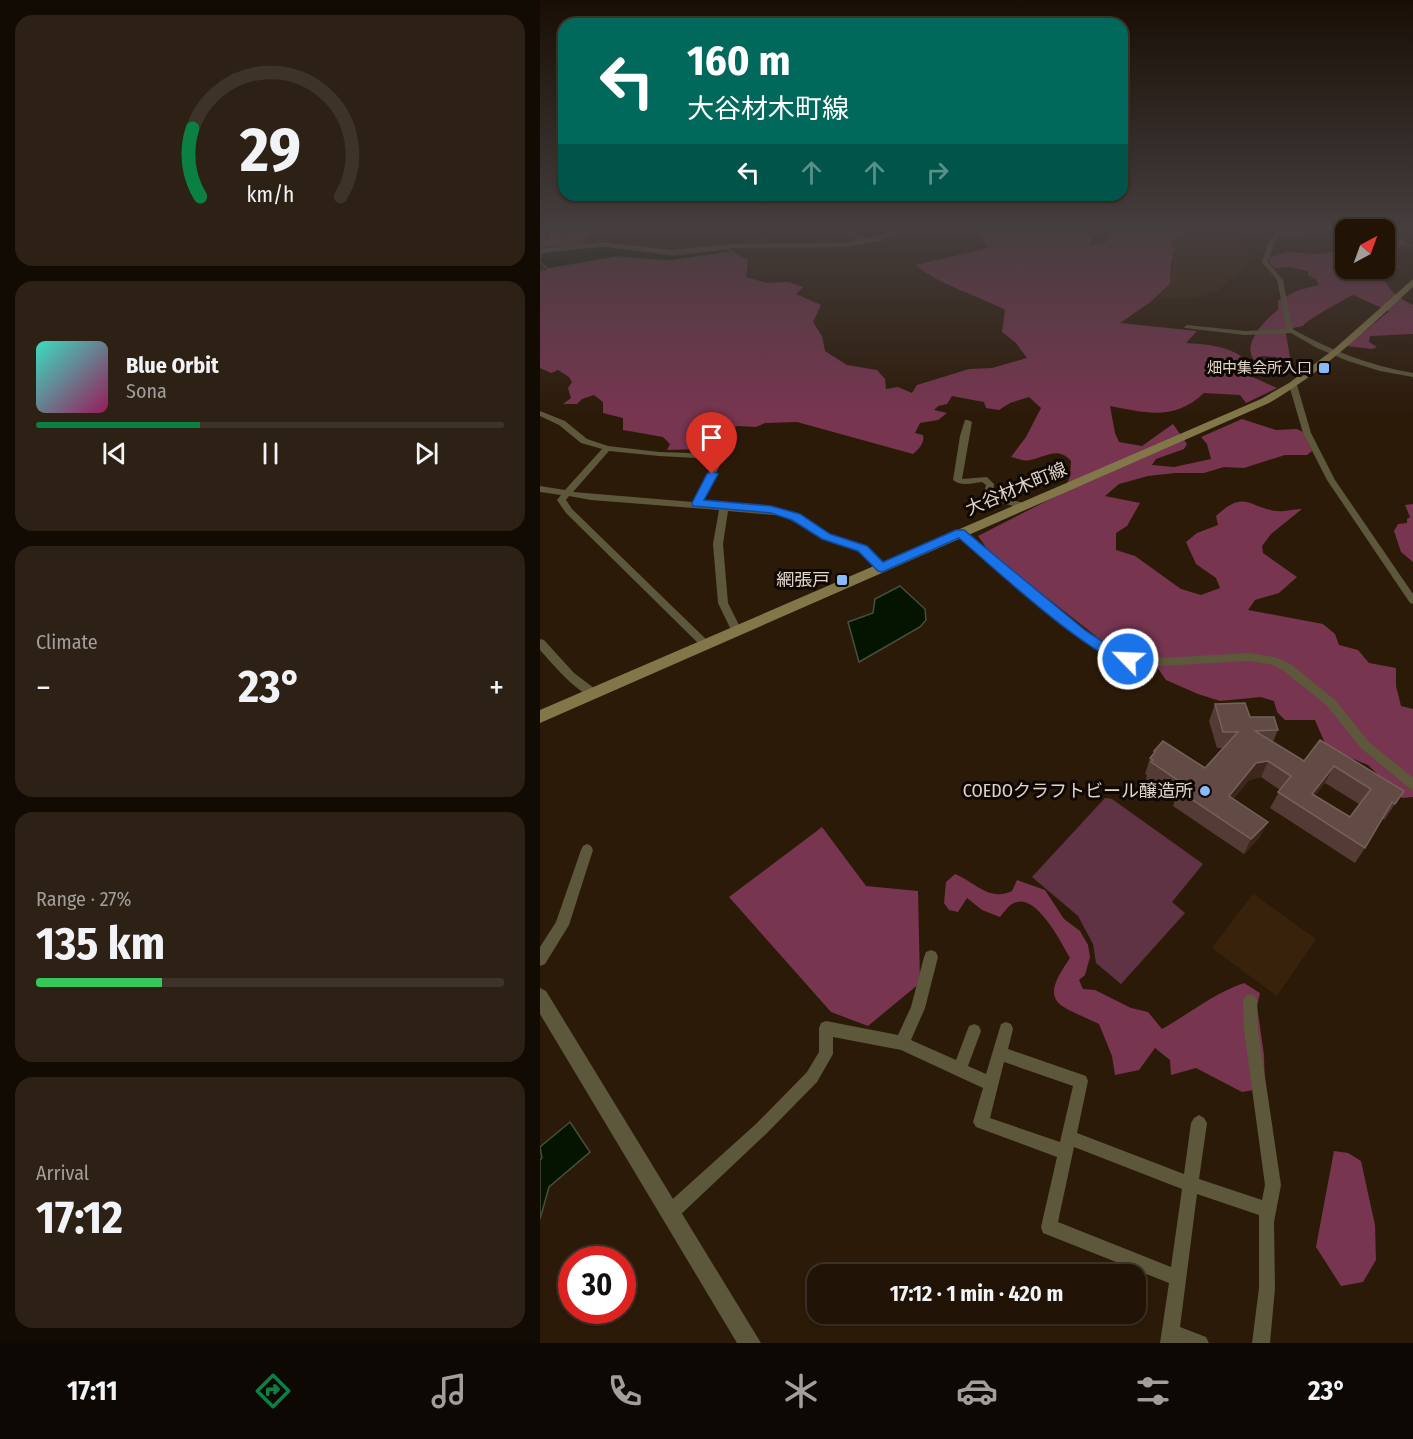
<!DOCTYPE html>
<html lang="en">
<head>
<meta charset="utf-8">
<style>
  :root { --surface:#211407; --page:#2d2115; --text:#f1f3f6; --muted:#a29e9b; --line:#3e3328; --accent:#0b8043 }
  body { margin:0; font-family:"Fira Sans Condensed","Noto Sans JP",sans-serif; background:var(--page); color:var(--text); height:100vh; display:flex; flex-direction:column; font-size:22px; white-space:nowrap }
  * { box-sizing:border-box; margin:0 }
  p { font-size:20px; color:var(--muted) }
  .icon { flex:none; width:33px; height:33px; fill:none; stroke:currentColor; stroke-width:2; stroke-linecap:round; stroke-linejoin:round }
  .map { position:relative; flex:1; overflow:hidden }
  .drawer { display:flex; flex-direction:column; gap:15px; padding:15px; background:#120b04; width:540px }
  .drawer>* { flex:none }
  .banner { position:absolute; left:18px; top:18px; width:570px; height:183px; border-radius:18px; box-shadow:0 2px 4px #0004,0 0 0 2px var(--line); background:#00695c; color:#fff; overflow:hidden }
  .needle { width:39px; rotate:41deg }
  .fabs { position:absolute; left:795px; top:219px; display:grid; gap:12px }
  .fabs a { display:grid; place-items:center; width:60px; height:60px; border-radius:12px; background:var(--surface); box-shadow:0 2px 4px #0004,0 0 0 2px var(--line); font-size:30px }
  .speed { position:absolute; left:18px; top:1246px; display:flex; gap:12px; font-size:30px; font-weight:700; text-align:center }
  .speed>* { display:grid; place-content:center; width:78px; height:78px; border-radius:50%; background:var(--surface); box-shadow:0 2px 4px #0004,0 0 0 2px var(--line); line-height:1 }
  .speed .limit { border:9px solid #d22; background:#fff; color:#111 }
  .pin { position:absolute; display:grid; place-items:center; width:51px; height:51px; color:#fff; margin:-62px -26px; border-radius:50% 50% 50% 0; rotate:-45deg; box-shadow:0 0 6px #0007 }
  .pin .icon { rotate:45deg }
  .me { position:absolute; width:66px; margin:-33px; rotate:294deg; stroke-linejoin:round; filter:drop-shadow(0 0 4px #0008) }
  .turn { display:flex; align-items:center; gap:21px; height:126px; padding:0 30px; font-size:27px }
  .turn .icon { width:78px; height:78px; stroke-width:2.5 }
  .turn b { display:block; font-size:42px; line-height:51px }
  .lanes { display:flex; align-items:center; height:57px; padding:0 30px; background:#0003; justify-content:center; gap:30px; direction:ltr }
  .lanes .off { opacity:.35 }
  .big { font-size:45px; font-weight:700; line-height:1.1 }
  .drawer .widget { flex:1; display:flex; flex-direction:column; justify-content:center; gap:9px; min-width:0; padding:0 21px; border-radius:18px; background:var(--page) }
  .drawer .dial { align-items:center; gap:0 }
  .dial svg { height:156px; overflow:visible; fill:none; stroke:var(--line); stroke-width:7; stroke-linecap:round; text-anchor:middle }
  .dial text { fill:var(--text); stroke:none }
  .song { display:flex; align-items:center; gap:18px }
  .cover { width:72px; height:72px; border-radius:9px; background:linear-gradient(135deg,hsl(170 70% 55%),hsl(330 70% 35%)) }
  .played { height:6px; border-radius:3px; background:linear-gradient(90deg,var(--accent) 35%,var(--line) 35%) }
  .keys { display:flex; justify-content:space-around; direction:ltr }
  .heat { display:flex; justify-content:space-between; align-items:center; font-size:33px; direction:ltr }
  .charge { height:9px; border-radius:4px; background:linear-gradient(90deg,#34c759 27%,var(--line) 0) }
  .trip { position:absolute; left:267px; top:1264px; width:339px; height:60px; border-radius:18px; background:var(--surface); box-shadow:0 2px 4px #0004,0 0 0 2px var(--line); font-weight:700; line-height:60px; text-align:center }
  .menu { display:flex; height:96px; justify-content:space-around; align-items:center; background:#0d0803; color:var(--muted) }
  .menu .icon { width:42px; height:42px }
  .menu .on { color:var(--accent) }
  .menu b { font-size:27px; color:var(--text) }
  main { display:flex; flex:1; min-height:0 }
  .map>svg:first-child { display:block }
</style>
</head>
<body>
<main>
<section class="drawer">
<div class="widget dial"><svg viewBox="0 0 100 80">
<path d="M14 69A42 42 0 1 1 86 69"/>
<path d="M14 69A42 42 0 0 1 10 34" stroke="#0b8043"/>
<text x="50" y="56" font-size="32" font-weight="700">29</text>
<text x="50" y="72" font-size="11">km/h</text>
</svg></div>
<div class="widget">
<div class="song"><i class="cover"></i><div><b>Blue Orbit</b><p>Sona</p></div></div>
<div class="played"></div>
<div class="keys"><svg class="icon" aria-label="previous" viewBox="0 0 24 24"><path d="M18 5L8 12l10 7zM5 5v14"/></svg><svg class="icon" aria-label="pause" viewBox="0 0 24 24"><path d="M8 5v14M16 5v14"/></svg><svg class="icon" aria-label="next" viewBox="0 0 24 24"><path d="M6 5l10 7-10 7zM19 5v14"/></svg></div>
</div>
<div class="widget"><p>Climate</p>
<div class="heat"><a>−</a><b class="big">23°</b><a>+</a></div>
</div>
<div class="widget"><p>Range · 27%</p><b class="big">135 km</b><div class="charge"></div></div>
<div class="widget"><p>Arrival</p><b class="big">17:12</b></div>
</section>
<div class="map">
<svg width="873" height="1343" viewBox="0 0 873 1343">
  <rect width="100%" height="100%" fill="#2c1a09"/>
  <path fill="#39220b" d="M676,226h4l32,28 -6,11 -30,27 -18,5 -36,1 -1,-4 7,-6 7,-33 -6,-13z
    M713,894l63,45 -39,57 -65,-48z"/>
  <path fill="#5f3344" d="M565,798l7,1 91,65 -31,38 13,11 -64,71 -25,-21 -3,-19 -15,-28 -46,-39z"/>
  <path fill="#773550" d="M25,226h9l-10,9 -11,3 13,-2 14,-10h17l-14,18 -43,4v-13l4,-1 3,5 3,-1 -3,-5z
    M450,226h110l-9,15v5l14,-4 12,-16h55l13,9 -14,5 4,9 -4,14 -1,21 -21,19 -29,20 77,8 -11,12c18,1 42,3 56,14l-2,10 10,9 27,12 -31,15 -6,-8 -36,-2c-30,28 -57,20 -94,13l5,27 4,9 23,4 31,-22 14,20 -3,5 -28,10 -4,6 22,2 37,-8 -4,-15 -6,-7 41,-18 34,11 21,-1 6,3 9,19 -5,4h-22l-41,13 -20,-1 -20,6h-29l-27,3 -29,8 -14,12 35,7 -13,23 -11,7v17l19,6 46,33 20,6 19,-7 -4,-10 -20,-14 -10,-22 11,-9 21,-8 -2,-9c30,-28 33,-7 62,-5 8,1 16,-2 24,-2l-31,25 -9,12 1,7 34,24 -18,16 -24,7 -7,10 75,14 12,10 4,11 19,5 11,13 27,5v18l5,20 12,3v88l-11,1 -34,-33 -41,-17 -12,-28h-30l-8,-8 -3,-11 -13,-4 -41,4 -22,-7 -32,-14 -16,-23 -44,-13 -116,-91 -12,-17 86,-44 6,-16 1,-15c-13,-15 -25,-4 -41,-1 -6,2 -13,-2 -19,-3l15,-20 15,-29 -12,-11 -19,6 -11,7 -13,-2 -2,-6 -32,-6 -5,8 -9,2 -4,4 13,3 -9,7 -18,3 -5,10 8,2c2,8 -4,14 -10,19l-116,-32 -32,1 -9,4 -18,-1 -21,5 -14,18 -36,1 3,-6 -7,-7 -40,-7v-12l-20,-5v-11l-9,-7 -12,4 -5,5h-14l8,-6 -3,-10 4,-6 -3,-5 -11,-7 -7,3 -11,-5v-97l77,-14 52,4 63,-9 16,8 -2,17 21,6 21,-1 15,5 -7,7 25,11 -8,17 9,14 3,15 22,14 30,5 8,9 1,10 12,-2 14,6 5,-8 52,-16 23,-1 35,-10 -11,-15 -14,-11 3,-22c-30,-16 -63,-24 -90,-45l73,-17 -10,-17z
    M788,226h85v4l-11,1 -6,-5 -10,1 5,6 22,13 -16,1 1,8 -12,3 14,9 -21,8c6,3 5,5 9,11 6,9 16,15 25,19v29l-43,2 -1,6 8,5 -5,2 -25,-3 42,-35 -36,-16c-7,3 -48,26 -50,31l-15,3 -2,5 6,35 -12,-2 -3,-10 -16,-1 1,6h-6c-17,-15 9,-43 22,-52v-10l21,-10 20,-5 -3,-6 -8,-4v-4l-18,-4 -15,1 -5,-5v-6l17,-5 31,2 20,-3 -1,-5 8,-1 1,23h38v-38l-68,2z
    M873,504v58l-12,-10 -7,-21 4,-7 9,-1v-4l3,-2 -5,-12z
    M282,827l44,59 52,5 2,92 -52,43 -37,-14 -102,-115z
    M415,874c20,8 34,28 57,17l5,-11 28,10 19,29 16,12 8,14 2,12 -5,18 -6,5 4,9 12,1 36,18 17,4 14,17c27,-15 52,-36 82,-46l16,10 -3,13 7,49 1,33 -23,4 -46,-24 -25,7 -1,-15 -15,-12 -16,22 -24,5 -3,-19 -13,-32c-42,-20 -61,-20 -29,-66 -8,-14 -32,-62 -53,-56 -7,1 -12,9 -17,15l-18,-7 -15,-12 -9,14 -9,-2 -5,-7 2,-21z
    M794,1151l14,2 13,8 14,64 1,35 -13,22 -22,4 -25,-39z"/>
  <path fill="#051400" stroke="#474e3c" stroke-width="1.5" d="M65,246l67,9 56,-6 4,3 -63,9 -52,-4 -69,12 -8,-7v-8l4,-2z
    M360,586l25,23 1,11 -6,7 -61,35 -11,-40 25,-9 2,-14z
    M30,1122l20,30 -41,35 -9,32v-59l2,-2 -2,-11z"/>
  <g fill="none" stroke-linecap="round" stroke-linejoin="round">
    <path fill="#5d573b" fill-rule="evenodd" d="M273,226c17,-1 41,4 54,16l-5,1 -9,-7z
      M735,226h6v6h23l17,-6h7l-23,10h-25l-5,5 -7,21 15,18 9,47 2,3c38,21 77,36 119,43v4l-33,-6 -32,-10 -31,-13 -26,-15 -46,2 -60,-7 -1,-1 3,-2 58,6 42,-2 -10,-49 -15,-18 7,-21 6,-7z
      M750,383l7,2 14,48 24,47 78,114v10l-3,-1 -83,-123 -24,-47 -14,-48z
      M0,411l25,10 22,18 21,7 51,6 61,2 3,5 -22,44 20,2 3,-2 4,2 52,4 10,3 48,26 26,9 13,10 10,11 -5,3 -3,-1 -9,-9 -13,-10 -25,-8 -49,-27 -55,-5 -5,33 5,59 14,28 -5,4 -4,-1 -15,-31 -5,-59 6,-34 -128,-10 -22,-4 -3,4 6,9 139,135 -5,4 -4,-1 -136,-134 -9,-13 4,-5 -21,-3v-6l25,4 37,-41 -21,-6 -22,-18 -19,-9zM69,451l50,5 56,3 -22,43 -120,-10z
      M425,420h3l4,2 -10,57 25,-2 7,7 -1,11 35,9v4l-3,1 -38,-10 -3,-6 2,-8 -4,-3c-10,1 -20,5 -29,-2l7,-44z
      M420,529l3,1 113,94 37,25 30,10 106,-6 26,4 17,8 43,35 34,42 44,36v12l-4,-2 -48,-40 -34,-42 -43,-35 -11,-6 -24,-4 -106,6 -38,-12 -37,-25 -111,-96 -2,-2 2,-2z
      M0,639l4,1 30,33 24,18 1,3 -1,3c-16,3 -47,-35 -58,-47z
      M47,844l4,2 2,4 -24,75 -24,39 -5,2v-19l16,-25 25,-72 2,-4z
      M391,950l5,2 2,5 -13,51 -14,32 45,20 13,-34 5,-2 5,2 2,5 -13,35 18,8 15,-50 5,-2 5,2 2,5 -5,20 78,27 2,5 -11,52 107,41 7,-51 3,-5 5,-3 5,3 3,5 -8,56 63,21 3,-15 -21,-155 -1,-29 2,-5 5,-2 5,2 2,5 1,29 23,155 -7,37 1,66 -5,55h-18l7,-55v-73l-62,-21 -17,133 26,10 3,6h-49l9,-60 -126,-50 -2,-6 16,-70 -81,-30 -3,-5 10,-34 -82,-38 -68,-13v17l-16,28 -50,51 -90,85 -6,2 -6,-2 -2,-6 2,-6 92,-83 50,-51 12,-20v-24l2,-5 5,-2 72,14 13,-28 13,-50 2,-5zM464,1062l69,24 -13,56 -70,-24zM534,1147l108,42 -11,78 -113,-45z"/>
    <path fill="#5d573b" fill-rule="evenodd" d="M364,226h10l-34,15 -36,6 -110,1 -64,6 -68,-8 -62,7v-4l62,-7 68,8 64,-6 110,-1 31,-6z
      M0,988l6,3 215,352h-24l-197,-329z"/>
    <path fill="#817748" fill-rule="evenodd" d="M873,279v8c-46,42 -90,85 -144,116l-729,320v-13l721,-311 28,-16 44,-33z"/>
  </g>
  <path fill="#543b35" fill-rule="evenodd" d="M675,704l35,13 28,13 -5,12 31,19 16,-21 84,51 -20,29 -2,-2 -17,30 -10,15 -85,-55 10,-18 -19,-13 -12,3 -16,19 27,38 -16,17 -71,-48 3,-8 -30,-19 1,-4 -2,-1 5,-16 3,-4 1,-3 51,17 17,-20h-5l-8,-27zM785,783l34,21 -9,13 -35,-22z"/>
  <path fill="#3d271d" d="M728,761l-7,16 -12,3 -26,32 6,-16 27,-33z
    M794,766l-9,17 -21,27 8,-16z
    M728,822l-8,15 -16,17 7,-15z"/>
  <path fill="#634b45" stroke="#76605a" stroke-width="1.5" fill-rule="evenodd" d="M705,703l5,14h24l4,13 -23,1 49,30 16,-21 84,51 -9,13 -3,-2 -27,46 -87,-56 13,-16 -23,-15 -12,2 -27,33 39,26 -17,17 -73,-49 5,-6 -32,-22 2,-2 -3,-2 5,-6 -1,-1 9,-10 42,27 33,-36h-15l-8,-28zM794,766l37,23 -21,28 -38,-23z"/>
  <linearGradient id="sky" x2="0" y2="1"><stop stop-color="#180e05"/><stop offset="0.55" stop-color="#453e3e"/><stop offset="1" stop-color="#453e3e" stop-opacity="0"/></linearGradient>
  <rect width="873" height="414" fill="url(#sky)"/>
  <path fill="#1a73e8" stroke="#114b97" stroke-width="1.5" d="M172,471l6,3 -14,26 67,6 29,8 30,20 37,12 16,16 73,-32h8l122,101 28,18 18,7 2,3 -2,4c-28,8 -147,-103 -173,-125l-77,34 -4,-1 -20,-20 -36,-12 -30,-19 -21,-7 -78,-7 -1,-3 15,-29z"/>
  <g fill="#88bafc" stroke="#0e0702" stroke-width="2">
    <rect x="778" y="362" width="12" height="12" rx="3"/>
    <rect x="296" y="574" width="12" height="12" rx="3"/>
    <circle cx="665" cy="791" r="6"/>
  </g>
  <g text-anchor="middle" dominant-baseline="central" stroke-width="6" stroke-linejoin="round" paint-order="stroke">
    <g font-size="15" fill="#e0d4c9" stroke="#0e0702" text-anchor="end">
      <text x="772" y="368">畑中集会所入口</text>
    </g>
    <g font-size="18" fill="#e0d4c9" stroke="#0e0702">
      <text transform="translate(476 489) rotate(-23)">大谷材木町線</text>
    </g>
    <g font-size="18" fill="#e0d4c9" stroke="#0e0702" text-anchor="end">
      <text x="290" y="580">網張戸</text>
      <text x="653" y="791">COEDOクラフトビール醸造所</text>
    </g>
  </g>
</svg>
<div class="fabs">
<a><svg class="needle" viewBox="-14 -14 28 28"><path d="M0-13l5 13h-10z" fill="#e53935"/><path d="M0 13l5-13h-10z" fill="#a29e9b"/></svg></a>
</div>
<div class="speed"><div class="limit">30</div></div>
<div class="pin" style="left:172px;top:474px;background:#d93025"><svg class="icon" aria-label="arrive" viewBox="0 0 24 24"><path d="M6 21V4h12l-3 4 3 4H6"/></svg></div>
<svg class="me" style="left:588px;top:659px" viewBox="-20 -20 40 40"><circle r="17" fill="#1a73e8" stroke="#fff" stroke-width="3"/><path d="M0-11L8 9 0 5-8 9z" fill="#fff"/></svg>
<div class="trip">17:12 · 1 min · 420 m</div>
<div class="banner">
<div class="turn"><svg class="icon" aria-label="left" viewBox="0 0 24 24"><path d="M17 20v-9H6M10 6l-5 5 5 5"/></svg><div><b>160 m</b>大谷材木町線</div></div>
<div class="lanes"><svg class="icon" aria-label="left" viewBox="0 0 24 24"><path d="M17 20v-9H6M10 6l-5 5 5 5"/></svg><svg class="icon off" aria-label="ahead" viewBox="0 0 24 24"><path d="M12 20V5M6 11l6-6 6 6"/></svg><svg class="icon off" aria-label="ahead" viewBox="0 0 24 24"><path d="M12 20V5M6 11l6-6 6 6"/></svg><svg class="icon off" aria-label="right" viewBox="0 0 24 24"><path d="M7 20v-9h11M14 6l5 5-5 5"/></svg></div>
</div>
</div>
</main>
<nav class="menu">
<b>17:11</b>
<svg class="icon on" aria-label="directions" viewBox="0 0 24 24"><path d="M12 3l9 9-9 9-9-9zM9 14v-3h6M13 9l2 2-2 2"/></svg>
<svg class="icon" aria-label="music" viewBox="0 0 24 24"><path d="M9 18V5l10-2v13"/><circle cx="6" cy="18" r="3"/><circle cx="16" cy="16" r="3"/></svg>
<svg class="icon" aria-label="phone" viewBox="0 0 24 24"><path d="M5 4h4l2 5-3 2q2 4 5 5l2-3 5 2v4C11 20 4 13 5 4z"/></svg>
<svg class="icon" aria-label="climate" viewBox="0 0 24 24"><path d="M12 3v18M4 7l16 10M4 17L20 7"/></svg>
<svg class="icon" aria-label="car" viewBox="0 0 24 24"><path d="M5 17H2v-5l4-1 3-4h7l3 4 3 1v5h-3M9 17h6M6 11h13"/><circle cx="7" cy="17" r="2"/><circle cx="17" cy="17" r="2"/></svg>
<svg class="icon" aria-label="filters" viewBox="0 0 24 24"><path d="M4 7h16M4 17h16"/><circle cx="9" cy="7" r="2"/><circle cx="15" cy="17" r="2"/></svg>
<b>23°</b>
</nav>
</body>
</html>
